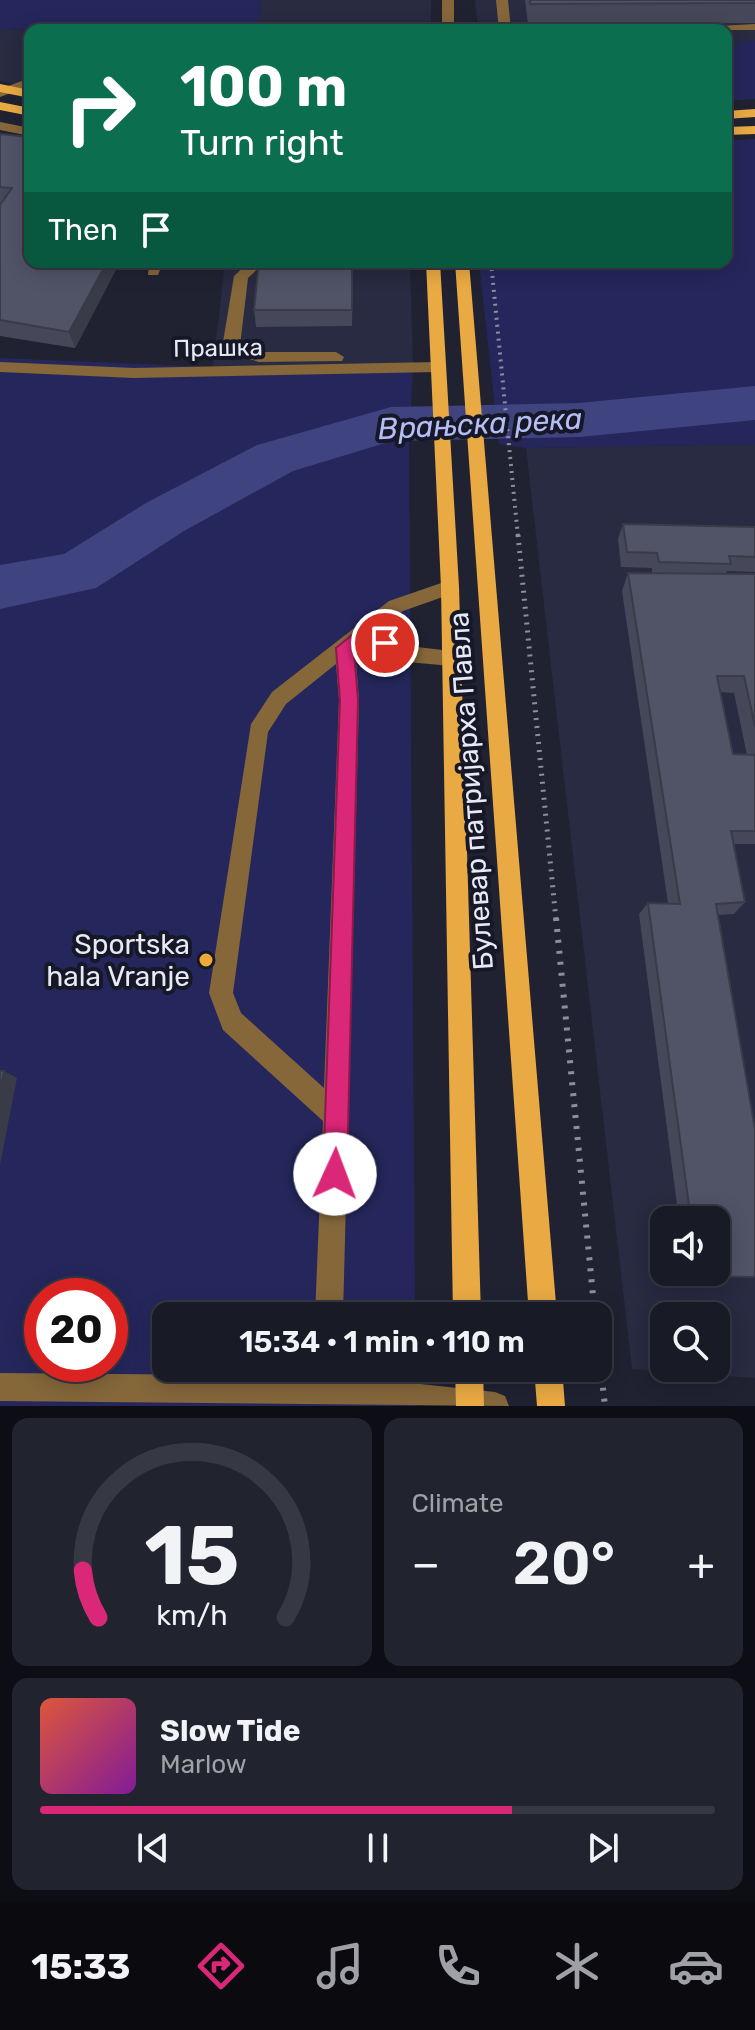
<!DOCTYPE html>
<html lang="en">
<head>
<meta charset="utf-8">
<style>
  :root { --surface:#181a26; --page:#21232e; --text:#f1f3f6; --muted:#9fa1a7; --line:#363843; --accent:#db2777 }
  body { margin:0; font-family:Rubik,sans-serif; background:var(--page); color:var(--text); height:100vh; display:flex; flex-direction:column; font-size:30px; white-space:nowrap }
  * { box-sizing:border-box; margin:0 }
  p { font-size:26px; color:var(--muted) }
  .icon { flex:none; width:44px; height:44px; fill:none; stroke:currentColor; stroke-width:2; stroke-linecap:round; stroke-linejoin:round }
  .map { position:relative; height:1406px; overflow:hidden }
  .panel { display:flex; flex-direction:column; gap:12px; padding:12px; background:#0d0e15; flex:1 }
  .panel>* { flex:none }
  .top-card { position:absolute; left:24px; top:24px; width:708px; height:244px; border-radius:16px; box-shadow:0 4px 20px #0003,0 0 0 2px var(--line); background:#0b6e4f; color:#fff; overflow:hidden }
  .controls { position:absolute; left:650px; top:1206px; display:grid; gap:16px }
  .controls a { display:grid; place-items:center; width:80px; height:80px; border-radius:16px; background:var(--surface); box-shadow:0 4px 20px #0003,0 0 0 2px var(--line); font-size:40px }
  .speed { position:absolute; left:24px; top:1278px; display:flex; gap:16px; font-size:40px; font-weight:700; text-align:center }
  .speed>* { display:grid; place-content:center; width:104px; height:104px; border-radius:50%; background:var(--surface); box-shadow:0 4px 20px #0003,0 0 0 2px var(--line); line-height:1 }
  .speed .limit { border:12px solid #d22; background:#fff; color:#111 }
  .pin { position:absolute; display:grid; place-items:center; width:68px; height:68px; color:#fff; margin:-34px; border:4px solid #fff; border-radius:50%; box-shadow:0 2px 8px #0007 }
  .me { position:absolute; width:88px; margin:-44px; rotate:2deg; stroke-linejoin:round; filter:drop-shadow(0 0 6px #0008) }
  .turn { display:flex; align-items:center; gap:28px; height:168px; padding:0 24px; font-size:36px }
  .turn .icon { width:104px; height:104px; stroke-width:2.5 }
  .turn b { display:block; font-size:56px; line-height:68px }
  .then { display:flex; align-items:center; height:76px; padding:0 24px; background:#0003; gap:16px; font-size:30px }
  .big { font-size:60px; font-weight:600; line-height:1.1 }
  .panel .tile { flex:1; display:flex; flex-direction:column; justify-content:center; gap:12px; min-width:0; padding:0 28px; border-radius:16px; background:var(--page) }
  .panel .dial { align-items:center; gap:0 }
  .dial svg { height:208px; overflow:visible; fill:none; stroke:var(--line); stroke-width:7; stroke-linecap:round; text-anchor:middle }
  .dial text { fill:var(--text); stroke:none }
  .song { display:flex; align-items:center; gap:24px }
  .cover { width:96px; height:96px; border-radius:12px; background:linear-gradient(135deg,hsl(10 70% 55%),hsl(290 70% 35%)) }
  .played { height:8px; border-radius:4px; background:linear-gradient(90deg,var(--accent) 70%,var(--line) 70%) }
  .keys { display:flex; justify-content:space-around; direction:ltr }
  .heat { display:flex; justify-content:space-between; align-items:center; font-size:44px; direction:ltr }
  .panel .tiles { flex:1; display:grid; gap:12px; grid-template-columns:1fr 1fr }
  .tile:last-child { grid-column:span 2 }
  .trip { position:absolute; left:152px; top:1302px; width:460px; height:80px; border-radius:16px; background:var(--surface); box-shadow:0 4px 20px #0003,0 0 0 2px var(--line); font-weight:600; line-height:80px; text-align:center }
  .tabs { display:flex; height:128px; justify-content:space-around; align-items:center; background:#0a0a0f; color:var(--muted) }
  .tabs .icon { width:56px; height:56px }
  .tabs .active { color:var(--accent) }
  .tabs b { font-size:36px; color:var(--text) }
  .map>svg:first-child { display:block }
</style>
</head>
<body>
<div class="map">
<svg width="755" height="1406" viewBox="0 0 755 1406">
  <rect width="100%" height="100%" fill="#202232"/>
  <path fill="#282b41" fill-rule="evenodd" d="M261,0h170v30h-174z
    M475,0h280v41h-12l-17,12v-23h-248z
    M0,29l63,1h-33v57l-30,-6z
    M225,262h185l3,103 -200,2z
    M755,444v934l-123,-9 -106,-921zM664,1220h52v52h-52zM664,1316h52v52h-52z"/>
  <path fill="#25275c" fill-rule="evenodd" d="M0,0h261l-4,30 -257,-1z
    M743,41h12v58l-29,2v-48z
    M755,139v305l-229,4 -27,-4 -20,-182h247v-121z
    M0,358l213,9 200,-2 -4,81 6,870h-249v52h249v38h-415zM42,1296h68v68h-68z"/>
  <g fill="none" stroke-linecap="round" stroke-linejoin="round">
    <path fill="#3f4481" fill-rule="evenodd" d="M755,386v34l-176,17 -187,4 -99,30 -109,60 -88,57 -96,21v-44l64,-11 82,-51 111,-58 18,-5 116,-33 188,-4z"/>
    <path stroke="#8c8e9c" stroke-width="4" stroke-dasharray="2 5" stroke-linecap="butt" d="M491,262l27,275"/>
    <path stroke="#8c8e9c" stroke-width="5" stroke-dasharray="2 6" stroke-linecap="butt" d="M518,535l38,385"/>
    <path stroke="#8c8e9c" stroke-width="6" stroke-dasharray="3 8" stroke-linecap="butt" d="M556,918l39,398
      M598,1344l7,62"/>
    <path fill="#85673a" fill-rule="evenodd" d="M442,0h12v30h-12z
      M496,0h12l3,30h-12z
      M755,24v6h-60l6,-3z
      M30,78v8l-30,11v-8z
      M0,122l30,6v8l-30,-6z
      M149,262h14l-5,13h-10z
      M249,262h16l-17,16 -8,68 20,6h76l8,5 -2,4 -83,1 -30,-9 -6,-11 11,-66z
      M0,362l134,6 303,-6 8,5 -8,5 -303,6 -134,-6z
      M450,580l9,7 -2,5 -54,19 -25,20 31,15 50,6 3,6 -3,6 -7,2 -45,-4 -43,-20 -9,7 4,51 -16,616h-28l8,-195 -100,-91 -14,-37 42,-269 21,-32 117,-91zM336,664l3,36 -15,388 -83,-75 -8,-20 35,-261 18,-28z
      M321,1368h29l5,9 140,15 10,4 4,10 -509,-5v-28l324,3z"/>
    <path fill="#eaaa43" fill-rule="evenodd" d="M0,84l30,6v8l-30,-6z
      M0,102l30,6v8l-30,-6z
      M755,109v8l-29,2v-8z
      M755,126v8l-29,1v-8z
      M426,262h14l19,325 22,729h-28l-12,-729z
      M455,262h14l88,1054h-28z
      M455,1368h28l1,38h-28z
      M534,1368h28l3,38h-28z"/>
  </g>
  <path fill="#464859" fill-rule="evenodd" d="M525,0h230v23l-227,1z
    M0,134l120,128 -45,86 -75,-12v-131l2,-2h-2z
    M353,262l-1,64 -96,1 -2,-17z
    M623,524l132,3v45l-28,-1 -1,3h29v270h-21l11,58 -11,12 -16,1 37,362 -69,-2v-3h30v-52h-37l-40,-306 9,-11h20l-46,-312 6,-18h24v-5l-31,-1 -3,-28zM720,692l14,1 13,62 -14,-1z"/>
  <path fill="#393b48" d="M107,262h13l-45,86 -6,-16z
    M4,1071l13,7 -17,87v-73z"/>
  <path fill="#515467" stroke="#393b48" stroke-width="2" d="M530,0h225v3l-225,1z
    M0,134l30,3v125h77l-38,70 -69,-12v-115l12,-17 -12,-1z
    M259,262h93v48h-98z
    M623,524l132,3v30l-26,-1 2,8 -72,-2 -2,-9 -30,-1z
    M628,573l127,1v152l-11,-50h-27l16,78 22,1v76h-24l14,71 -29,2 39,225v148l-57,-1v-4h18v-52h-25l-43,-317 32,1z
    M0,1071h4l-4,21z"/>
  <path fill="#db2777" stroke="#8e194d" stroke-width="2" d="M363,626l29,12 2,5 -9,7 -20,-8 -11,9 4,49 -11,474 -4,8 -8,4 -8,-4 -4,-8 17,-474 -4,-52z"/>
  <circle fill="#eca93a" stroke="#161828" stroke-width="3" cx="206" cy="960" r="8"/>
  <g text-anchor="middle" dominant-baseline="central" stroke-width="8" stroke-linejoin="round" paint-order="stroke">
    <g font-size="24" fill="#e7e9f4" stroke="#161828">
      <text transform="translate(218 348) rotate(-1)">Прашка</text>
    </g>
    <g font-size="28" fill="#e7e9f4" stroke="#161828">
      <text transform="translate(471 791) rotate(-94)">Булевар патријарха Павла</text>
    </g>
    <g font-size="28" fill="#e7e9f4" stroke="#161828" text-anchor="end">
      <text x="190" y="944">Sportska<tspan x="190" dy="32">hala Vranje</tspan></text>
    </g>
    <g font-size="30" font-style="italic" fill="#b4bdf4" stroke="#161828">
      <text transform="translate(480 424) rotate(-3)">Врањска река</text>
    </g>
  </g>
</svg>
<div class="controls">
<a><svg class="icon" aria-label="sound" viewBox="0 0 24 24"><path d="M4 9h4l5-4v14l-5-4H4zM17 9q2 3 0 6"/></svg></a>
<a><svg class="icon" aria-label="search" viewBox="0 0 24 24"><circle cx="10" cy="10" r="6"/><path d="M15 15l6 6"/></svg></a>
</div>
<div class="speed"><div class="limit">20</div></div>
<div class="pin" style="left:385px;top:643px;background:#d93025"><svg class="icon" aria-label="arrive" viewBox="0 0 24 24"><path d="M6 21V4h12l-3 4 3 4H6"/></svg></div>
<svg class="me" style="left:335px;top:1174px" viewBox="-20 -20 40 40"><circle r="19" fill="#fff"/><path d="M0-13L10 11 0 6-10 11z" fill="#db2777"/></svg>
<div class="trip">15:34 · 1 min · 110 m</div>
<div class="top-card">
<div class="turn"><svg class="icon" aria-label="right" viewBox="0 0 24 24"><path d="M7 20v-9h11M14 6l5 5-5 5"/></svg><div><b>100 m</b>Turn right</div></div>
<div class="then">Then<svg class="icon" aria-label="arrive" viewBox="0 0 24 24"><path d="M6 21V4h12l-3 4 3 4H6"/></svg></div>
</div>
</div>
<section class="panel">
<div class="tiles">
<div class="tile dial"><svg viewBox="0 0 100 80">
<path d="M14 69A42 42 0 1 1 86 69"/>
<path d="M14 69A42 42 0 0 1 8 51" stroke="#db2777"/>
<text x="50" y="56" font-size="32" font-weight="700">15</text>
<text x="50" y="72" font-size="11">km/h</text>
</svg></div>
<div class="tile"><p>Climate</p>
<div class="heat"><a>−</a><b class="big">20°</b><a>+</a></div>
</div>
<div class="tile">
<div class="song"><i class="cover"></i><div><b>Slow Tide</b><p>Marlow</p></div></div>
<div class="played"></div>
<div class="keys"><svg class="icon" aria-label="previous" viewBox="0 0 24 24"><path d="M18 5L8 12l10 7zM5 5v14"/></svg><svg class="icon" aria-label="pause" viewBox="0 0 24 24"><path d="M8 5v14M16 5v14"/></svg><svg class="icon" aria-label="next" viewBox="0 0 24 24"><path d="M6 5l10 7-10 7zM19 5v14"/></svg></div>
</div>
</div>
</section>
<nav class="tabs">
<b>15:33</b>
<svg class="icon active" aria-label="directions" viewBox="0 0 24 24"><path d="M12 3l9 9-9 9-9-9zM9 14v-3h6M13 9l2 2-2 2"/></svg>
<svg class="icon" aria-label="music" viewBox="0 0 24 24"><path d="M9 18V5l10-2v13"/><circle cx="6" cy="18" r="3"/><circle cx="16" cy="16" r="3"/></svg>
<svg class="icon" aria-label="phone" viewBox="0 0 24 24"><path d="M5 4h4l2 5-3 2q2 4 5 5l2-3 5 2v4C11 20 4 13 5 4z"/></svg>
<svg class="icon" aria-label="climate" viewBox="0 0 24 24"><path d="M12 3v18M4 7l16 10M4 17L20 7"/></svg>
<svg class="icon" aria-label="car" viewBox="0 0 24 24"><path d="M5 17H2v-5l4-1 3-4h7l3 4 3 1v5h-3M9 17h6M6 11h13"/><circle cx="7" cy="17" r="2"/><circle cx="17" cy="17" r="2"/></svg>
</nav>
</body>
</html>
